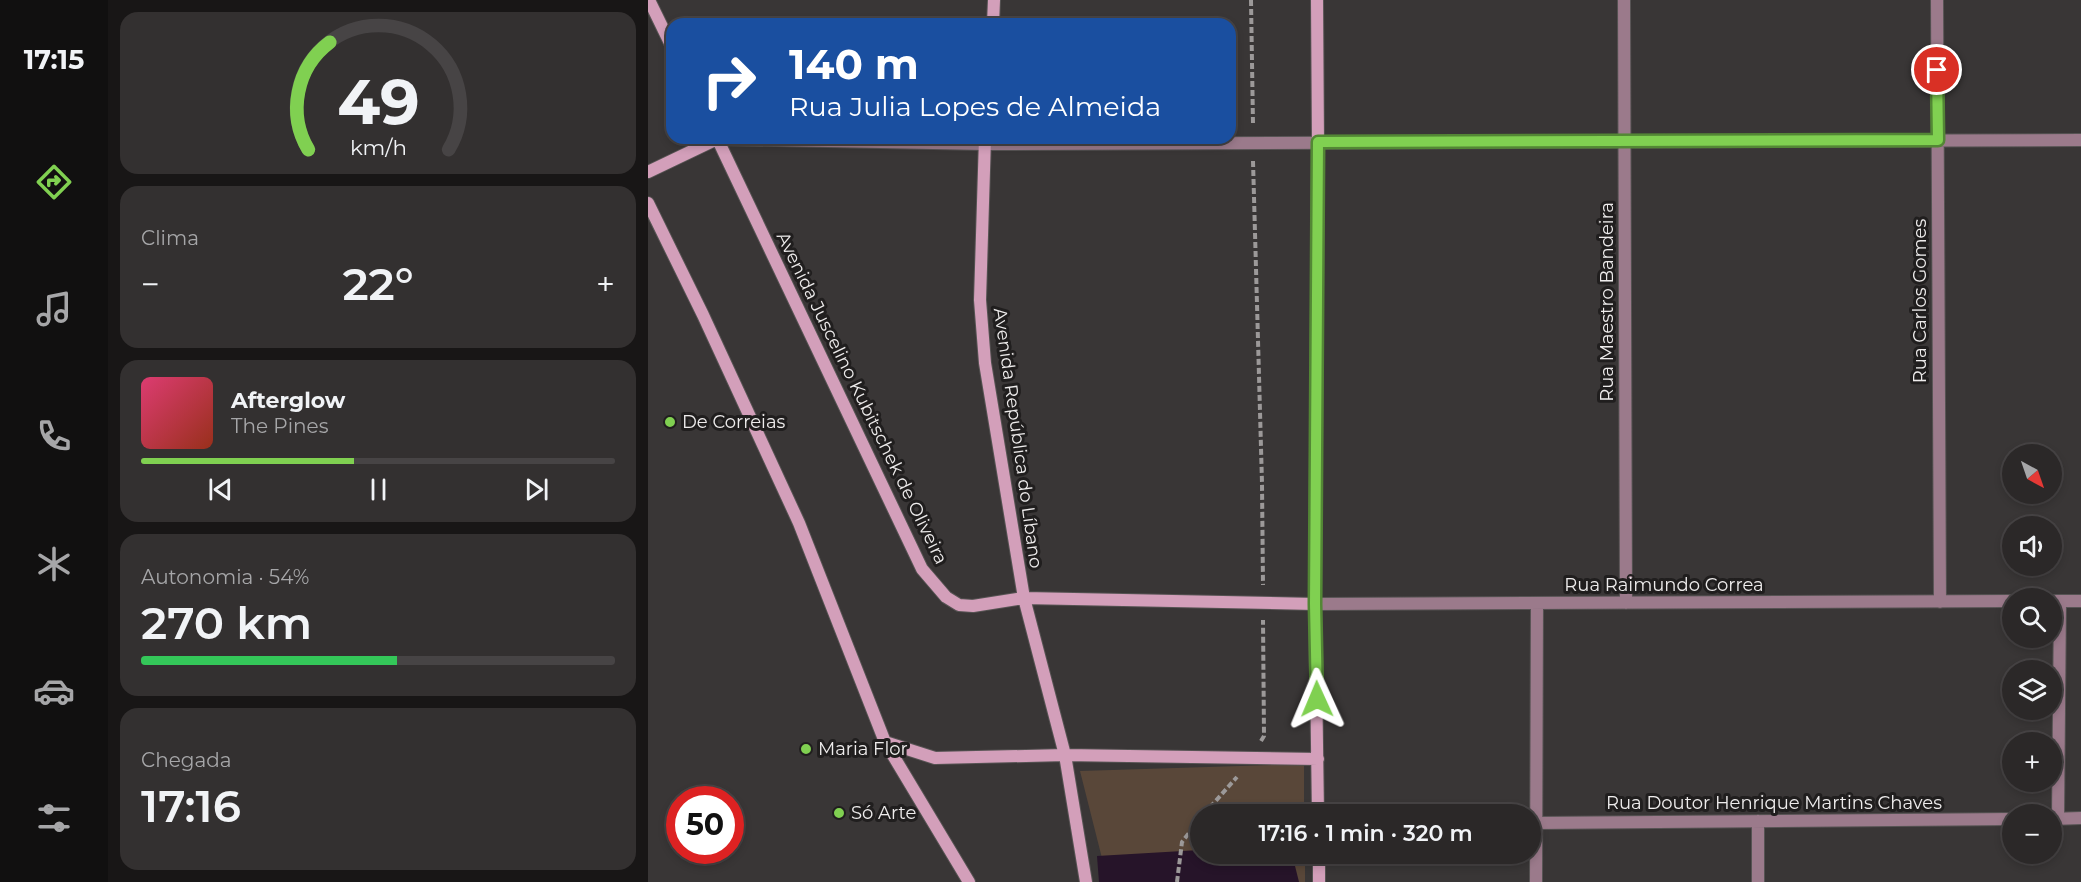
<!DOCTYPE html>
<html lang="pt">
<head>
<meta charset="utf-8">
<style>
  :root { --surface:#2b2828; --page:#333030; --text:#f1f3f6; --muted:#a6a6a8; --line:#474445; --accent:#80d051 }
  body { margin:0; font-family:Montserrat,sans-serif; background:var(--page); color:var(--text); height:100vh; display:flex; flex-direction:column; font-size:22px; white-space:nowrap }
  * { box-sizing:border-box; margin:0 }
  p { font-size:20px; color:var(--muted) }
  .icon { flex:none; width:33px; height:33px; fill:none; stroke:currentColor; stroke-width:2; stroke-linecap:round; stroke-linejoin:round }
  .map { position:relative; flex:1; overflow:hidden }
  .details { display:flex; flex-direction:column; gap:12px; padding:12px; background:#181616; width:540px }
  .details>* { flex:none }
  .banner { position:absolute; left:18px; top:18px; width:570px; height:126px; border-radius:18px; box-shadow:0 3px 9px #0003,0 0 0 2px var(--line); background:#1a4fa0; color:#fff; overflow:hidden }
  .needle { width:39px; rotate:140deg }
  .fabs { position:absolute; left:1354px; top:444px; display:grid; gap:12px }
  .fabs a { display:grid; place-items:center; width:60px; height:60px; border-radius:50%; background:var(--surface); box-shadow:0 3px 9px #0003,0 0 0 2px var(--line); font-size:30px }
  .speed { position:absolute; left:18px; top:786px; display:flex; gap:12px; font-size:30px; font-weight:700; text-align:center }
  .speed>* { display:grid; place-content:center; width:78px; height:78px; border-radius:50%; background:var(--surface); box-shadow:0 3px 9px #0003,0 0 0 2px var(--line); line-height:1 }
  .speed .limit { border:9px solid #d22; background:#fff; color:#111 }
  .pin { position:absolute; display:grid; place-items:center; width:51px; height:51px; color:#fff; margin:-26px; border:3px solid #fff; border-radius:50%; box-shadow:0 2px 6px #0007 }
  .me { position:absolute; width:66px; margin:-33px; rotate:359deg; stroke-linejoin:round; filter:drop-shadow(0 0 4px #0008) }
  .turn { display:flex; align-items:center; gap:21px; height:126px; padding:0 24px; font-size:27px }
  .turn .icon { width:78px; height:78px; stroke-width:2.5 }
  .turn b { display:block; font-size:42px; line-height:51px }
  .big { font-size:45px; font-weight:600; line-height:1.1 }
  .details .widget { flex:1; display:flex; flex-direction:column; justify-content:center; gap:9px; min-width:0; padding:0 21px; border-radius:18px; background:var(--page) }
  .details .dial { align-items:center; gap:0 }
  .dial svg { height:156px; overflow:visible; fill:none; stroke:var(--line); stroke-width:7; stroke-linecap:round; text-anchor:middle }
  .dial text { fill:var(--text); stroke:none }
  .song { display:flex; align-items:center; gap:18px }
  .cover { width:72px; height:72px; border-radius:9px; background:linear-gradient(135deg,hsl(340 70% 55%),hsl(10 70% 35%)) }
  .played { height:6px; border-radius:3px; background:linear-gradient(90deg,var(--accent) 45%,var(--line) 45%) }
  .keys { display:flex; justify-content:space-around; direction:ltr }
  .heat { display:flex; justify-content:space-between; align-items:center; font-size:33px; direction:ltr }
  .charge { height:9px; border-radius:4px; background:linear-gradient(90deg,#34c759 54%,var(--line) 0) }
  .trip { position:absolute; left:542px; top:804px; width:351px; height:60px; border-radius:30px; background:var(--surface); box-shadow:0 3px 9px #0003,0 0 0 2px var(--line); font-weight:600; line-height:60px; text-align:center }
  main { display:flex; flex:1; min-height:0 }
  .menu { display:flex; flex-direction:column; width:108px; justify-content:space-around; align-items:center; background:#111010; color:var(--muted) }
  .menu .icon { width:42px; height:42px }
  .menu .on { color:var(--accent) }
  .menu b { font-size:27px; color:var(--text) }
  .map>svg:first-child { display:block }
</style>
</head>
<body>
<main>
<nav class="menu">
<b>17:15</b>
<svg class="icon on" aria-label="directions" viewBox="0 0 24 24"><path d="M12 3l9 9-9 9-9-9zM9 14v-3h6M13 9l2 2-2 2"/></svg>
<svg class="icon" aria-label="music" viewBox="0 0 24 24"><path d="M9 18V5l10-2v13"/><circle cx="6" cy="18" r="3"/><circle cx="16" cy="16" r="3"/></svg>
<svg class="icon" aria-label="phone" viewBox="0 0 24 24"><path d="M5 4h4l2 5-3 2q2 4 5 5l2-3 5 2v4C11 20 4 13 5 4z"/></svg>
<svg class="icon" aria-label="climate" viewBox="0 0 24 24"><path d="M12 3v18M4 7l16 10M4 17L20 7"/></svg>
<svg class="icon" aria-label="car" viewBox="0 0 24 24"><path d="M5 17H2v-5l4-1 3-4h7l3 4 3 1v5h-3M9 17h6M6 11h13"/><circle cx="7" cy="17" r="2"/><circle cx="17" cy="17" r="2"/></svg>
<svg class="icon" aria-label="filters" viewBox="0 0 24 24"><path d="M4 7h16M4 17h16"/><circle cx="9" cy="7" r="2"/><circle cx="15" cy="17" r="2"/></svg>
</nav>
<section class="details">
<div class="widget dial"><svg viewBox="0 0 100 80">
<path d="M14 69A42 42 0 1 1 86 69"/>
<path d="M14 69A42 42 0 0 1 25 14" stroke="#80d051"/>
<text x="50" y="56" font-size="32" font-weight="700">49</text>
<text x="50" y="72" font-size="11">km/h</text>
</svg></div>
<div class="widget"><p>Clima</p>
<div class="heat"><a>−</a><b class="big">22°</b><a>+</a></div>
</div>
<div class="widget">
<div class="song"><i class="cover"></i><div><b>Afterglow</b><p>The Pines</p></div></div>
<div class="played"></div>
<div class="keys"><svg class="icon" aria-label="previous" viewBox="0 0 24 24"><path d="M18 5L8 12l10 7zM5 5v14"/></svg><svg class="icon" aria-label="pause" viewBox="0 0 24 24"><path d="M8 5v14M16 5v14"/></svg><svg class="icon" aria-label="next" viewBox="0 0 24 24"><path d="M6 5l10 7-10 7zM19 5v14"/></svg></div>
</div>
<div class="widget"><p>Autonomia · 54%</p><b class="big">270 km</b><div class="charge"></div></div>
<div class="widget"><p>Chegada</p><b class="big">17:16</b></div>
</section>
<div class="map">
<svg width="1433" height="882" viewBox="0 0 1433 882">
  <rect width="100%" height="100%" fill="#393636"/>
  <path fill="#594739" d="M656,764v50h-104v40h105v28h-197l-28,-111z"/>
  <path fill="#261429" d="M552,850v4h92l7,28h-200l-2,-26z"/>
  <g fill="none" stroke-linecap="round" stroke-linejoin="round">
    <defs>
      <path id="minor" d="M976,0l2,603
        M1289,0l3,602
        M69,139l268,5 1096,-4
        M1405,601h28
        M667,604l698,-3
        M1410,818l2,-217
        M1404,819l29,-1
        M887,823l478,-4
        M888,882l1,-279
        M1110,882v-61"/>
      <path id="secondary" d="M1,0l23,47
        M669,0l1,142 -3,462 3,210
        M345,24l1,-24
        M69,138l205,431 24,28 13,8 14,1 51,-8 291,6
        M337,138l-5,162 5,63 39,235 41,157 21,127
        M0,172l69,-33
        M0,203l55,112 96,208 86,219 84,140
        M237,742l50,16 130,-3 253,4
        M671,854v28"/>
    </defs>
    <use href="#minor" stroke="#565353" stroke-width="14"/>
    <use href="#secondary" stroke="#565353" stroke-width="14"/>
    <path stroke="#9c9999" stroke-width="4" stroke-dasharray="6 3" stroke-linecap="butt" d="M603,0l2,124
      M605,161l9,322 1,102
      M613,741l3,-5 -1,-116
      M556,814l33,-37
      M529,882l5,-40 18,-23"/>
    <use href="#minor" stroke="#9b7a8b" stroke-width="12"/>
    <use href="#secondary" stroke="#d39fba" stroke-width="12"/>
  </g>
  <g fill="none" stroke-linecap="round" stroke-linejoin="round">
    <defs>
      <path id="route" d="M669,699l-2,-95 3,-462 620,-2 -1,-70"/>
    </defs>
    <use href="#route" stroke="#538735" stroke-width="15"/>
    <use href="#route" stroke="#80d051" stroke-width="10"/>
  </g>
  <g fill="#80d051" stroke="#201e1e" stroke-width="2">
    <circle cx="22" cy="422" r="6"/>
    <circle cx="158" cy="749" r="6"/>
    <circle cx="191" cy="813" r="6"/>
  </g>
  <g text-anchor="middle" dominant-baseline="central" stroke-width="6" stroke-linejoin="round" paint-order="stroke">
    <g font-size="18" fill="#eeecec" stroke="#201e1e">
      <text transform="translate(1272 301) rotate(-90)">Rua Carlos Gomes</text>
      <text transform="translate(959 302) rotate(-90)">Rua Maestro Bandeira</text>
      <text transform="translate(214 398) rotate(64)">Avenida Juscelino Kubitschek de Oliveira</text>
      <text transform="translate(370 438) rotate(82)">Avenida República do Líbano</text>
      <text x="1016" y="585">Rua Raimundo Correa</text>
      <text x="1126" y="803">Rua Doutor Henrique Martins Chaves</text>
    </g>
    <g font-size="18" fill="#eeecec" stroke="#201e1e" text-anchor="start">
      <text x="34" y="422">De Correias</text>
      <text x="170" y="749">Maria Flor</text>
      <text x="203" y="813">Só Arte</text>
    </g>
  </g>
</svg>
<div class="fabs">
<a><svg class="needle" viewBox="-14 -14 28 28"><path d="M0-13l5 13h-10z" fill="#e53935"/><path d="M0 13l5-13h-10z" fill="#a6a6a8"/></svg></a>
<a><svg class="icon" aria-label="sound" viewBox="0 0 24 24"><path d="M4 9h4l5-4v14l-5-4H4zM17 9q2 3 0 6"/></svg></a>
<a><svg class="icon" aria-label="search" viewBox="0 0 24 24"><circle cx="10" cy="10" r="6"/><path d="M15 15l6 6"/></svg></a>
<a><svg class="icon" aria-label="layers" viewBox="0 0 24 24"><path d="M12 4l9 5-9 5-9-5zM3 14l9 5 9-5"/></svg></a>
<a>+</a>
<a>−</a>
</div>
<div class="speed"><div class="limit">50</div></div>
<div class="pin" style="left:1289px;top:70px;background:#d93025"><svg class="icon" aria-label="arrive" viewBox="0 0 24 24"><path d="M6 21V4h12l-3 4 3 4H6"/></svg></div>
<svg class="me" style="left:669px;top:699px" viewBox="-20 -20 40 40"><path d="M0-17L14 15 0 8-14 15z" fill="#80d051" stroke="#fff" stroke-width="4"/></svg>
<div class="trip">17:16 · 1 min · 320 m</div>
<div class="banner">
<div class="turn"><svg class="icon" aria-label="right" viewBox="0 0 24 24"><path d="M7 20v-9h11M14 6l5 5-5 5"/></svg><div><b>140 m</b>Rua Julia Lopes de Almeida</div></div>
</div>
</div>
</main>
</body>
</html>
